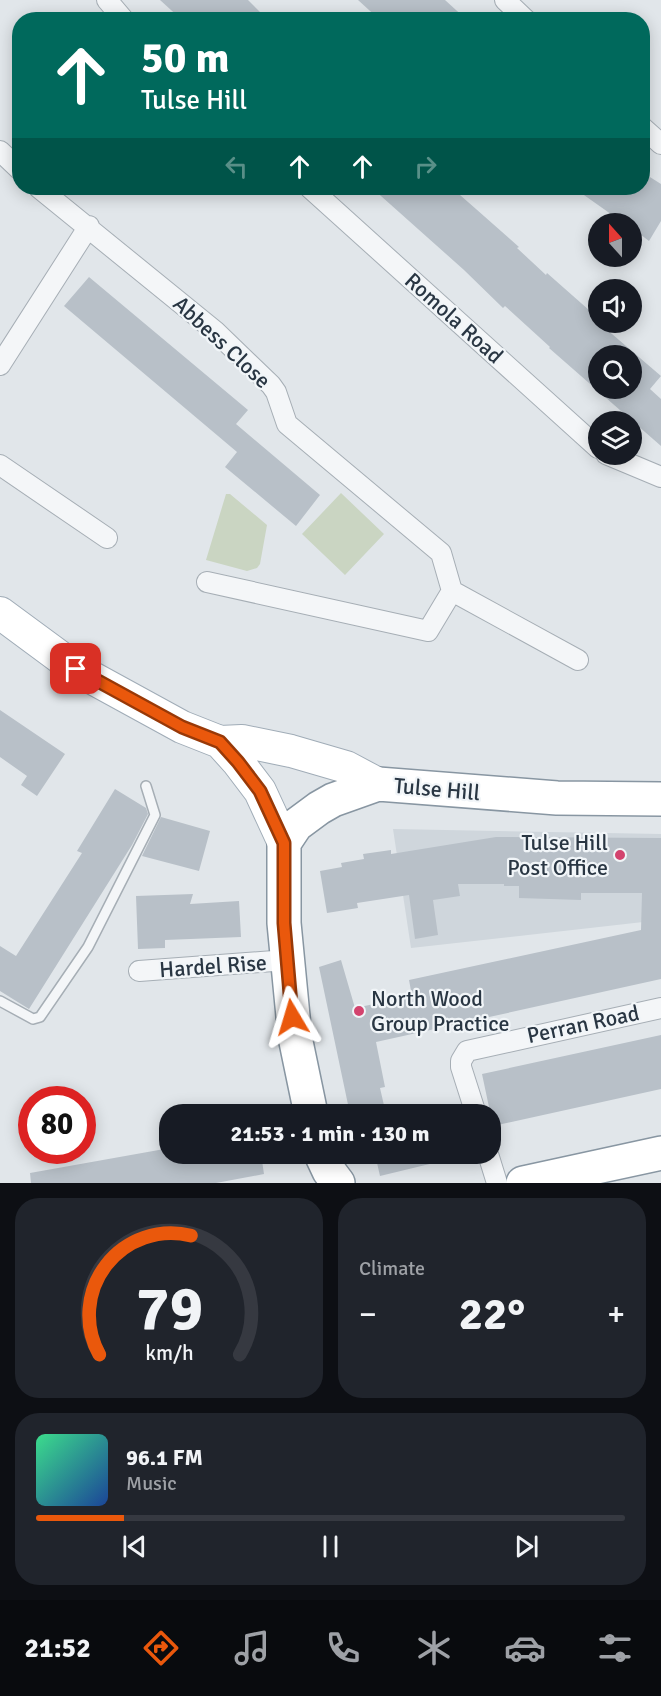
<!DOCTYPE html>
<html lang="en">
<head>
<meta charset="utf-8">
<style>
  :root { --surface:#171b24; --page:#20242c; --text:#f1f3f6; --muted:#9ea1a6; --line:#363941; --accent:#ea580c }
  body { margin:0; font-family:Signika,sans-serif; background:var(--page); color:var(--text); height:100vh; display:flex; flex-direction:column; font-size:22px; white-space:nowrap }
  * { box-sizing:border-box; margin:0 }
  p { font-size:20px; color:var(--muted) }
  .icon { flex:none; width:33px; height:33px; fill:none; stroke:currentColor; stroke-width:2; stroke-linecap:round; stroke-linejoin:round }
  .map { position:relative; height:1183px; overflow:hidden }
  .details { display:flex; flex-direction:column; gap:15px; padding:15px; background:#0d0f14; flex:1 }
  .details>* { flex:none }
  .top-card { position:absolute; left:12px; top:12px; width:638px; height:183px; border-radius:24px; box-shadow:0 3px 15px #0003; background:#00695c; color:#fff; overflow:hidden }
  .needle { width:39px; rotate:339deg }
  .fabs { position:absolute; left:588px; top:213px; display:grid; gap:12px }
  .fabs a { display:grid; place-items:center; width:54px; height:54px; border-radius:50%; background:var(--surface); box-shadow:0 3px 15px #0003; font-size:30px }
  .speed { position:absolute; left:18px; top:1086px; display:flex; gap:12px; font-size:30px; font-weight:700; text-align:center }
  .speed>* { display:grid; place-content:center; width:78px; height:78px; border-radius:50%; background:var(--surface); box-shadow:0 3px 15px #0003; line-height:1 }
  .speed .limit { border:9px solid #d22; background:#fff; color:#111 }
  .pin { position:absolute; display:grid; place-items:center; width:51px; height:51px; color:#fff; margin:-26px; border-radius:12px; box-shadow:0 3px 9px #0006 }
  .me { position:absolute; width:66px; margin:-33px; rotate:353deg; stroke-linejoin:round; filter:drop-shadow(0 0 4px #0008) }
  .turn { display:flex; align-items:center; gap:21px; height:126px; padding:0 30px; font-size:27px }
  .turn .icon { width:78px; height:78px; stroke-width:2.5 }
  .turn b { display:block; font-size:42px; line-height:51px }
  .lanes { display:flex; align-items:center; height:57px; padding:0 30px; background:#0003; justify-content:center; gap:30px; direction:ltr }
  .lanes .off { opacity:.35 }
  .big { font-size:45px; font-weight:700; line-height:1.1 }
  .details .widget { flex:1; display:flex; flex-direction:column; justify-content:center; gap:9px; min-width:0; padding:0 21px; border-radius:24px; background:var(--page) }
  .details .dial { align-items:center; gap:0 }
  .dial svg { height:156px; overflow:visible; fill:none; stroke:var(--line); stroke-width:7; stroke-linecap:round; text-anchor:middle }
  .dial text { fill:var(--text); stroke:none }
  .song { display:flex; align-items:center; gap:18px }
  .cover { width:72px; height:72px; border-radius:9px; background:linear-gradient(135deg,hsl(150 70% 55%),hsl(220 70% 35%)) }
  .played { height:6px; border-radius:3px; background:linear-gradient(90deg,var(--accent) 15%,var(--line) 15%) }
  .keys { display:flex; justify-content:space-around; direction:ltr }
  .heat { display:flex; justify-content:space-between; align-items:center; font-size:33px; direction:ltr }
  .details .tiles { flex:1; display:grid; gap:15px; grid-template-columns:1fr 1fr }
  .widget:last-child { grid-column:span 2 }
  .trip { position:absolute; left:159px; top:1104px; width:342px; height:60px; border-radius:24px; background:var(--surface); box-shadow:0 3px 15px #0003; font-weight:700; line-height:60px; text-align:center }
  .menu { display:flex; height:96px; justify-content:space-around; align-items:center; background:#090b0e; color:var(--muted) }
  .menu .icon { width:42px; height:42px }
  .menu .current { color:var(--accent) }
  .menu b { font-size:27px; color:var(--text) }
  .map>svg:first-child { display:block }
</style>
</head>
<body>
<div class="map">
<svg width="661" height="1183" viewBox="0 0 661 1183">
  <rect width="100%" height="100%" fill="#e1e6ea"/>
  <path fill="#cfd6dc" d="M393,829l268,5v86l-250,28z"/>
  <path fill="#cad5c2" d="M341,493l43,41 -39,41 -43,-41z
    M226,494h4l37,31 -7,39 -3,4 -10,3 -41,-11z"/>
  <path fill="#b8c0c8" fill-rule="evenodd" d="M160,0h88l20,20h-86z
    M358,0h87l22,20h-87z
    M642,172l19,12v37l-12,20 -17,-13v-4h-7l-51,-36h68z
    M372,188h80l24,21 43,38 -2,1 29,27 1,-2 51,45 -1,2 1,2 63,54 -11,13 11,10v47l-112,-98 1,-1 -45,-41 -2,2 -39,-38zM598,356h34v32h-34z
    M89,277l159,133 -12,14 84,71 -24,31 -71,-59 12,-15 -173,-146z
    M0,710l65,44 -28,42 -16,-11 6,-9 -27,-19z
    M115,789l31,19 2,6 -16,31 -103,164 -29,-18v-45l16,10 66,-103 -5,-2z
    M161,817l49,14 -11,40 -57,-15z
    M496,837l165,1v141l-285,63 9,45 -5,1 6,26h-36l-31,-147 22,-7 14,48 57,-12 -3,-16 232,-50 1,-37h-61v7l-62,-2v-12h-15v-2h-46l2,12 -27,4 5,35 -23,4 -6,-44 -52,8 1,5 -31,5 -7,-42 22,-4 -1,-4 23,-4 -1,-5 28,-4v4z
    M193,894l-3,10 49,-3 2,36 -76,3v8l-27,1 -2,-53z
    M661,1035v54l-168,37 -11,-52z
    M170,1148v6h91l3,20 -48,9h-185l-1,-10z
    M375,1154h66l1,7 -62,15z"/>
  <g fill="none" stroke-linecap="round" stroke-linejoin="round">
    <defs>
      <path id="service" d="M0,1001l33,18 7,-2 48,-70 67,-132 -9,-29"/>
      <path id="minor" d="M107,0l17,20
        M505,0l21,20
        M642,127l19,17
        M0,151l20,19
        M39,188l176,143 56,54 5,7 11,32 154,129 11,38
        M310,188l288,260
        M0,365l89,-139
        M606,454l55,23
        M0,465l107,73
        M207,582l221,49 24,-40
        M452,591l126,69
        M139,971l148,-11
        M476,1114l-15,-47v-6l6,-10 194,-43
        M488,1154l9,29"/>
      <path id="primary" d="M0,613l76,56 106,58 38,15 18,20 22,29 24,52
        M220,742l22,-1 49,10 55,16 32,17"/>
      <path id="trunk" d="M311,1114l-16,-77 -11,-114v-80l12,-18 23,-17 14,-8 45,-16 179,14 104,1
        M321,1154l8,17 9,12
        M523,1183l138,-30"/>
    </defs>
    <use href="#service" stroke="#a6aeb5" stroke-width="12"/>
    <use href="#minor" stroke="#a6aeb5" stroke-width="22"/>
    <use href="#primary" stroke="#a0acb7" stroke-width="34"/>
    <use href="#trunk" stroke="#8896a2" stroke-width="36"/>
    <use href="#service" stroke="#f4f6f8" stroke-width="9"/>
    <use href="#minor" stroke="#f4f6f8" stroke-width="20"/>
    <use href="#primary" stroke="#fff" stroke-width="32"/>
    <use href="#trunk" stroke="#fff" stroke-width="33"/>
  </g>
  <g fill="none" stroke-linecap="round" stroke-linejoin="round">
    <defs>
      <path id="route" d="M76,669l106,58 38,15 18,20 22,29 24,52v80l8,94"/>
    </defs>
    <use href="#route" stroke="#983908" stroke-width="15"/>
    <use href="#route" stroke="#ea580c" stroke-width="10"/>
  </g>
  <g fill="#d3436e" stroke="#f1f5f8" stroke-width="2">
    <circle cx="620" cy="855" r="6"/>
    <circle cx="359" cy="1011" r="6"/>
  </g>
  <g text-anchor="middle" dominant-baseline="central" stroke-width="4.5" stroke-linejoin="round" paint-order="stroke">
    <g font-size="22" fill="#293643" stroke="#f1f5f8">
      <text transform="translate(454 318) rotate(42)">Romola Road</text>
      <text transform="translate(222 342) rotate(43)">Abbess Close</text>
      <text transform="translate(437 789) rotate(5)">Tulse Hill</text>
      <text transform="translate(213 966) rotate(-4)">Hardel Rise</text>
      <text transform="translate(583 1024) rotate(-12)">Perran Road</text>
    </g>
    <g font-size="22" fill="#293643" stroke="#f1f5f8" text-anchor="end">
      <text x="608" y="842">Tulse Hill<tspan x="608" dy="25">Post Office</tspan></text>
      <text x="371" y="998" text-anchor="start">North Wood<tspan x="371" dy="25">Group Practice</tspan></text>
    </g>
  </g>
</svg>
<div class="fabs">
<a><svg class="needle" viewBox="-14 -14 28 28"><path d="M0-13l5 13h-10z" fill="#e53935"/><path d="M0 13l5-13h-10z" fill="#9ea1a6"/></svg></a>
<a><svg class="icon" aria-label="sound" viewBox="0 0 24 24"><path d="M4 9h4l5-4v14l-5-4H4zM17 9q2 3 0 6"/></svg></a>
<a><svg class="icon" aria-label="search" viewBox="0 0 24 24"><circle cx="10" cy="10" r="6"/><path d="M15 15l6 6"/></svg></a>
<a><svg class="icon" aria-label="layers" viewBox="0 0 24 24"><path d="M12 4l9 5-9 5-9-5zM3 14l9 5 9-5"/></svg></a>
</div>
<div class="speed"><div class="limit">80</div></div>
<div class="pin" style="left:76px;top:669px;background:#d93025"><svg class="icon" aria-label="arrive" viewBox="0 0 24 24"><path d="M6 21V4h12l-3 4 3 4H6"/></svg></div>
<svg class="me" style="left:292px;top:1017px" viewBox="-20 -20 40 40"><path d="M0-17L14 15 0 8-14 15z" fill="#ea580c" stroke="#fff" stroke-width="4"/></svg>
<div class="trip">21:53 · 1 min · 130 m</div>
<div class="top-card">
<div class="turn"><svg class="icon" aria-label="ahead" viewBox="0 0 24 24"><path d="M12 20V5M6 11l6-6 6 6"/></svg><div><b>50 m</b>Tulse Hill</div></div>
<div class="lanes"><svg class="icon off" aria-label="left" viewBox="0 0 24 24"><path d="M17 20v-9H6M10 6l-5 5 5 5"/></svg><svg class="icon" aria-label="ahead" viewBox="0 0 24 24"><path d="M12 20V5M6 11l6-6 6 6"/></svg><svg class="icon" aria-label="ahead" viewBox="0 0 24 24"><path d="M12 20V5M6 11l6-6 6 6"/></svg><svg class="icon off" aria-label="right" viewBox="0 0 24 24"><path d="M7 20v-9h11M14 6l5 5-5 5"/></svg></div>
</div>
</div>
<section class="details">
<div class="tiles">
<div class="widget dial"><svg viewBox="0 0 100 80">
<path d="M14 69A42 42 0 1 1 86 69"/>
<path d="M14 69A42 42 0 0 1 61 8" stroke="#ea580c"/>
<text x="50" y="56" font-size="32" font-weight="700">79</text>
<text x="50" y="72" font-size="11">km/h</text>
</svg></div>
<div class="widget"><p>Climate</p>
<div class="heat"><a>−</a><b class="big">22°</b><a>+</a></div>
</div>
<div class="widget">
<div class="song"><i class="cover"></i><div><b>96.1 FM</b><p>Music</p></div></div>
<div class="played"></div>
<div class="keys"><svg class="icon" aria-label="previous" viewBox="0 0 24 24"><path d="M18 5L8 12l10 7zM5 5v14"/></svg><svg class="icon" aria-label="pause" viewBox="0 0 24 24"><path d="M8 5v14M16 5v14"/></svg><svg class="icon" aria-label="next" viewBox="0 0 24 24"><path d="M6 5l10 7-10 7zM19 5v14"/></svg></div>
</div>
</div>
</section>
<nav class="menu">
<b>21:52</b>
<svg class="icon current" aria-label="directions" viewBox="0 0 24 24"><path d="M12 3l9 9-9 9-9-9zM9 14v-3h6M13 9l2 2-2 2"/></svg>
<svg class="icon" aria-label="music" viewBox="0 0 24 24"><path d="M9 18V5l10-2v13"/><circle cx="6" cy="18" r="3"/><circle cx="16" cy="16" r="3"/></svg>
<svg class="icon" aria-label="phone" viewBox="0 0 24 24"><path d="M5 4h4l2 5-3 2q2 4 5 5l2-3 5 2v4C11 20 4 13 5 4z"/></svg>
<svg class="icon" aria-label="climate" viewBox="0 0 24 24"><path d="M12 3v18M4 7l16 10M4 17L20 7"/></svg>
<svg class="icon" aria-label="car" viewBox="0 0 24 24"><path d="M5 17H2v-5l4-1 3-4h7l3 4 3 1v5h-3M9 17h6M6 11h13"/><circle cx="7" cy="17" r="2"/><circle cx="17" cy="17" r="2"/></svg>
<svg class="icon" aria-label="filters" viewBox="0 0 24 24"><path d="M4 7h16M4 17h16"/><circle cx="9" cy="7" r="2"/><circle cx="15" cy="17" r="2"/></svg>
</nav>
</body>
</html>
